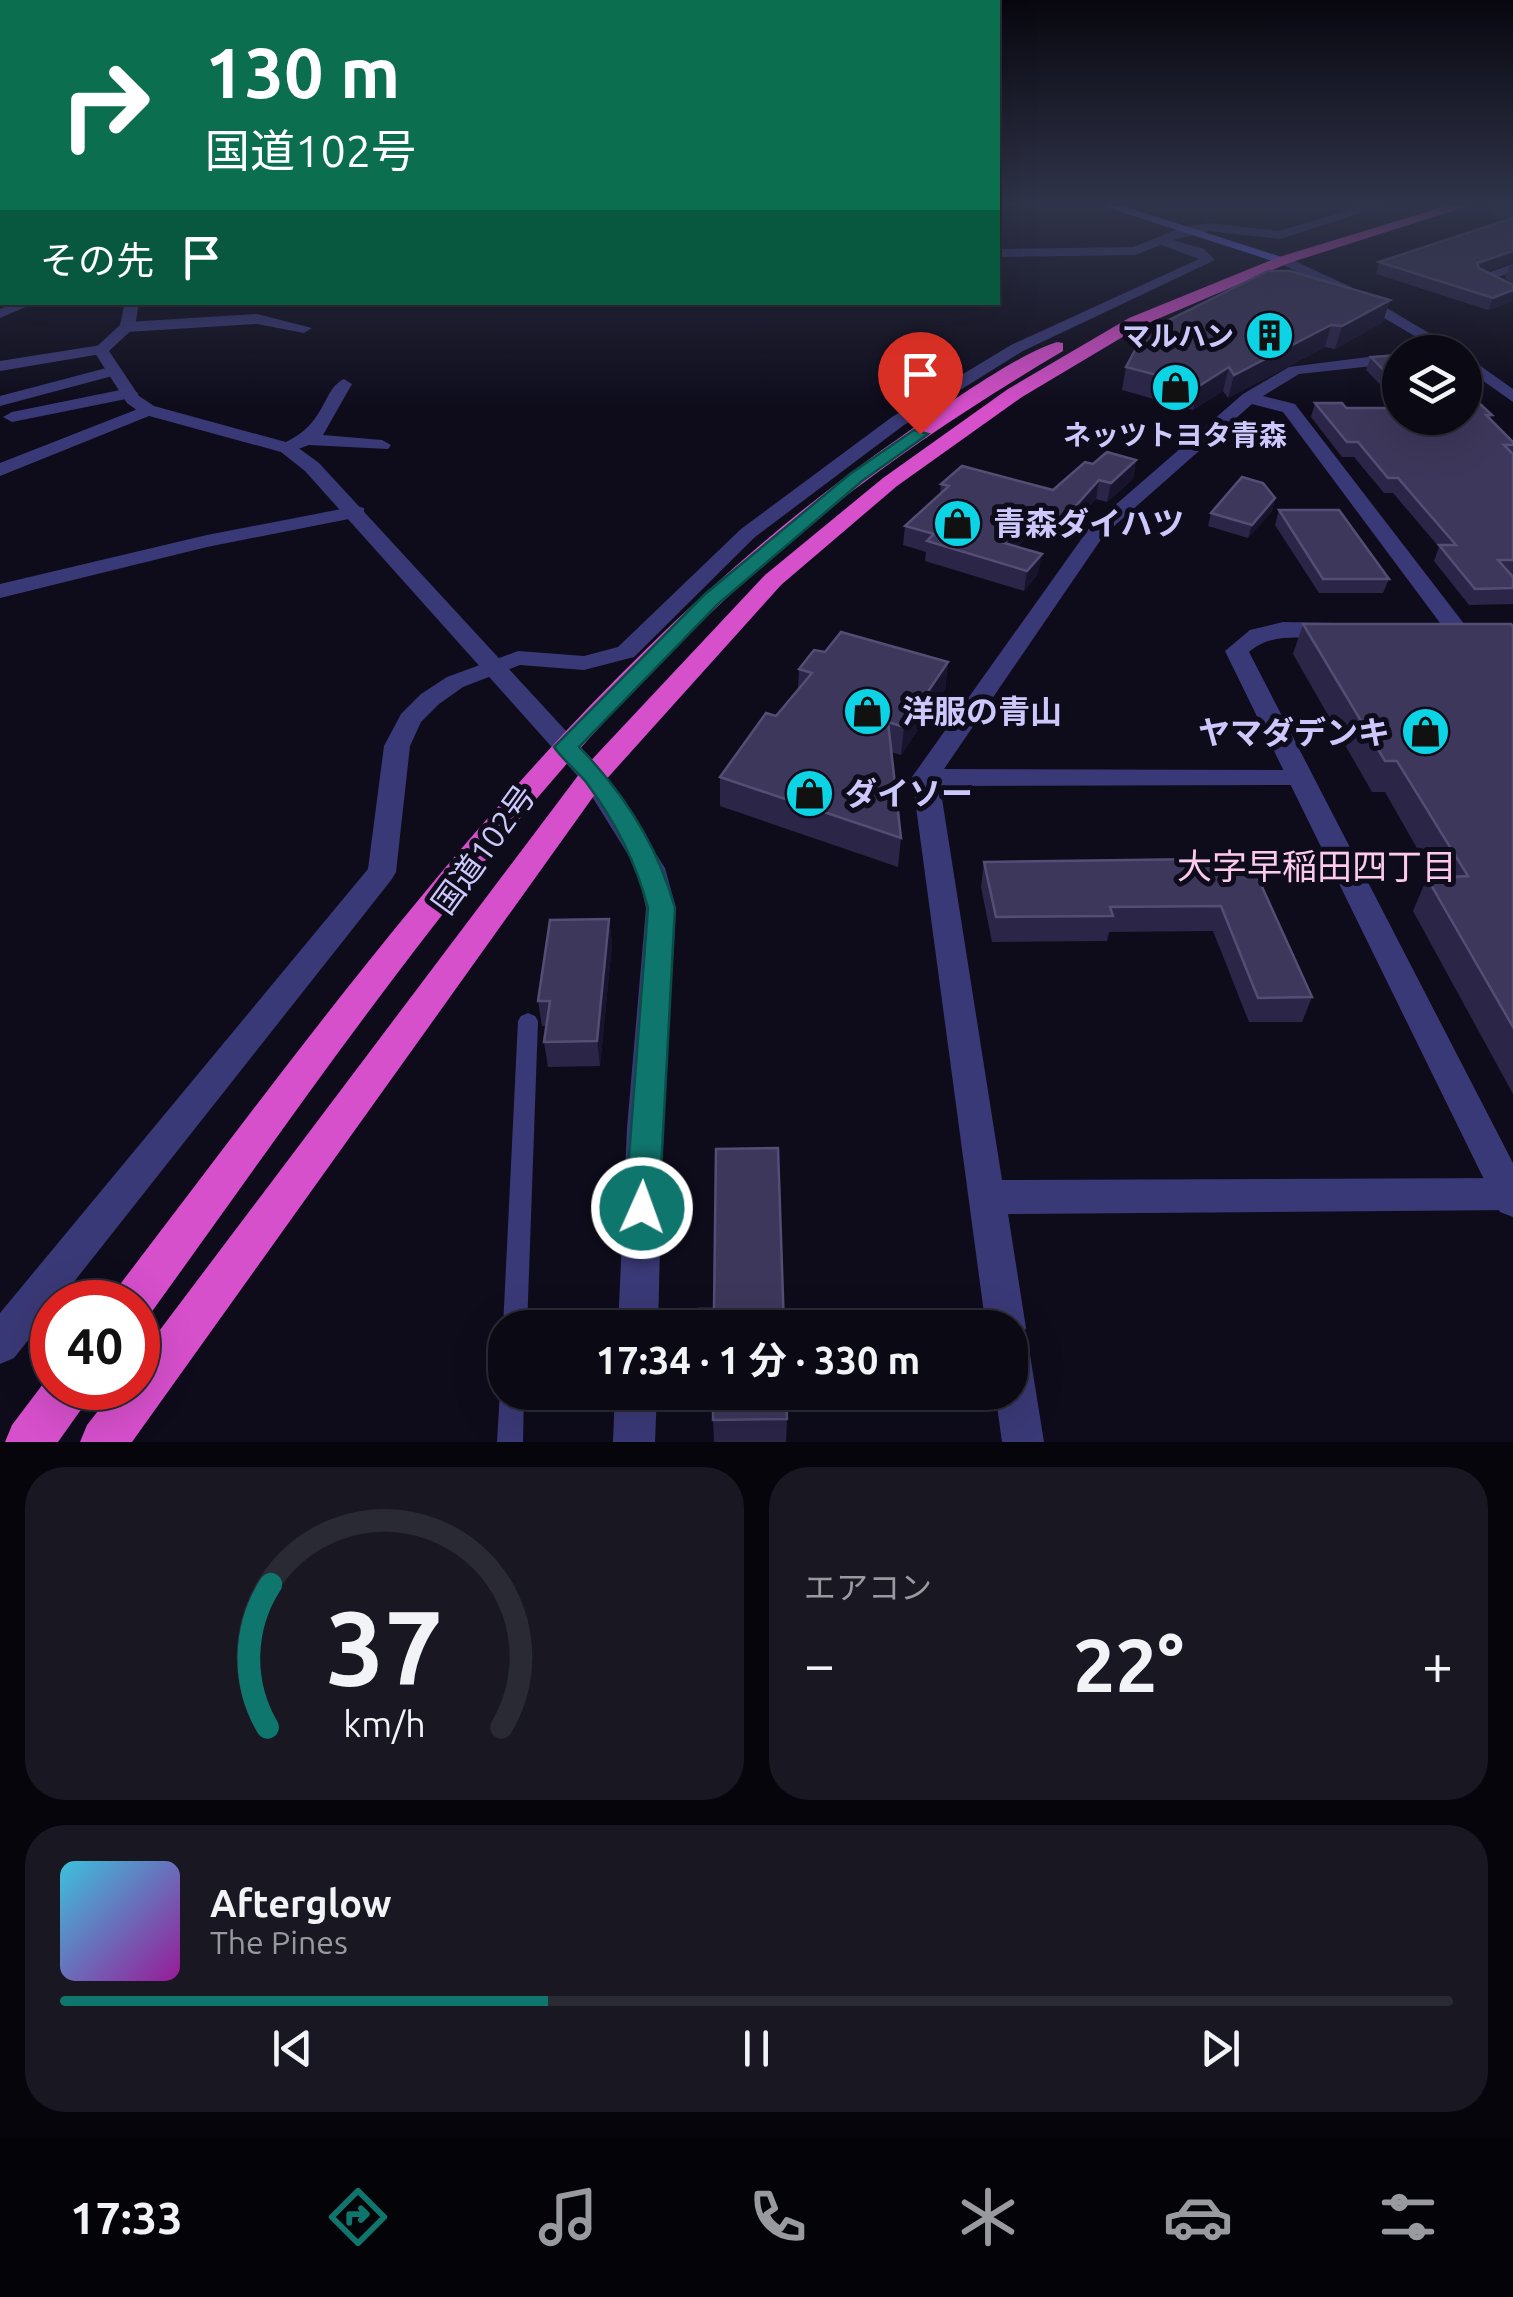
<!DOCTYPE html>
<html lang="ja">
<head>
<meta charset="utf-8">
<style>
  :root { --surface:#0a0914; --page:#181722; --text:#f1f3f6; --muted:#999aa0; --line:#2a2a34; --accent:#0f766e }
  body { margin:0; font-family:Ubuntu,"Noto Sans JP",sans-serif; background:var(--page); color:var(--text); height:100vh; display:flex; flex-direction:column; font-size:38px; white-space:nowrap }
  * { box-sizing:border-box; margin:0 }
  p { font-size:32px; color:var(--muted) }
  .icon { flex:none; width:55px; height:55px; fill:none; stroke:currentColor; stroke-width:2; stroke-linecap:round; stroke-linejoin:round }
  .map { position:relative; height:1442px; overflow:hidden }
  .panel { display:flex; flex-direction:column; gap:25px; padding:25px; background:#06050b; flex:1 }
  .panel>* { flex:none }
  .guide { position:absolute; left:0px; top:0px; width:1000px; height:305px; box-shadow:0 10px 40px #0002,0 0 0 2px var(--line); background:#0b6e4f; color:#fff; overflow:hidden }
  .tools { position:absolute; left:1382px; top:335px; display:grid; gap:20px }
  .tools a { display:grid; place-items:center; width:100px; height:100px; border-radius:50%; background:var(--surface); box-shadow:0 10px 40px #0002,0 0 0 2px var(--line); font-size:50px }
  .speed { position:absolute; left:30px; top:1280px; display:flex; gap:20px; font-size:50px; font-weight:700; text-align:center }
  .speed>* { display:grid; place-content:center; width:130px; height:130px; border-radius:50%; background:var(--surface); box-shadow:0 10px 40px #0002,0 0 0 2px var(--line); line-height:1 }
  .speed .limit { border:15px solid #d22; background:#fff; color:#111 }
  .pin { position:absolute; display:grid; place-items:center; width:85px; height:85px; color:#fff; margin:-102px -42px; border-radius:50% 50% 50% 0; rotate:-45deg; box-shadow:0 0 10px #0007 }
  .pin .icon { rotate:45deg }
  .me { position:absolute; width:110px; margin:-55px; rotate:2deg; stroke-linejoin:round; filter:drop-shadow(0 0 8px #0008) }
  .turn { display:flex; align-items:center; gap:35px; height:210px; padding:0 40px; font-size:45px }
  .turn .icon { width:130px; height:130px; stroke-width:2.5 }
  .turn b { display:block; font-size:70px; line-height:85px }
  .then { display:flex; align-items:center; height:95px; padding:0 40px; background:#0003; gap:20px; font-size:38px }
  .big { font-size:75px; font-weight:700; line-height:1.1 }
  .panel .widget { flex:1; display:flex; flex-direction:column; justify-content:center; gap:15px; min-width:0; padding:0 35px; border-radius:40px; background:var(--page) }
  .panel .dial { align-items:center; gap:0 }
  .dial svg { height:260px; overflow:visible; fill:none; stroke:var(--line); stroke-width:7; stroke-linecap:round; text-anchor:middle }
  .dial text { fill:var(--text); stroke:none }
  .song { display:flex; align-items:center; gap:30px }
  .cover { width:120px; height:120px; border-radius:15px; background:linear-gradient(135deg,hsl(190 70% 55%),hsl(300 70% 35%)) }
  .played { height:10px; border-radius:5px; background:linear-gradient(90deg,var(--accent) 35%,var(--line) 35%) }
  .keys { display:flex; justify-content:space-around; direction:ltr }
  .heat { display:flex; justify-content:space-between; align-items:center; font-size:55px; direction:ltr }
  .panel .tiles { flex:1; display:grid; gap:25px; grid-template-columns:1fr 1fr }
  .widget:last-child { grid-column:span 2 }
  .trip { position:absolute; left:488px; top:1310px; width:540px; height:100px; border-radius:40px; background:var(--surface); box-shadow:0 10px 40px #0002,0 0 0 2px var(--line); font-weight:700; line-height:100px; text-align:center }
  .tabs { display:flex; height:160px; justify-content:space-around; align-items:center; background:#040408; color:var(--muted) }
  .tabs .icon { width:70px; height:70px }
  .tabs .selected { color:var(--accent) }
  .tabs b { font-size:45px; color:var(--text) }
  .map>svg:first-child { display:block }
</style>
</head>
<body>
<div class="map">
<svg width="1513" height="1442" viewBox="0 0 1513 1442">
  <rect width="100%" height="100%" fill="#0e0c1b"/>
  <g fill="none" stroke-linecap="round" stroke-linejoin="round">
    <path fill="#3a3977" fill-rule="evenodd" d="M528,1013l7,3 3,5 -11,307h-22v5l-2,-5 15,-307 3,-5z
      M505,1382v10h19l-1,50h-26l3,-50z"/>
    <path fill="#3a3977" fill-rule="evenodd" d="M1362,206h20l-102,33 -71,-8 -36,9 31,9 11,11 -192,91 -119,74 -149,112 -121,120 -50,13 -64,-5 -57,22 -24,17 -18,18 -11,24 -14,126 -4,7 -334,423h-6v8l-38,48 -14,6v-51l368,-444 16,-123 17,-32 20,-20 26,-17 71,-26 66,5 34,-9 123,-118 151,-112 119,-72 188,-86 -38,-14 -26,10 -137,2v-8l135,-2 50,-20 26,-4 70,8z
      M1513,264v8l-18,6 18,8v10l-37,-19z
      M16,302h21l-37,16v-9z
      M257,314l55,14 -8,5 -47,-9 -130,8 -8,-5 8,-5z
      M101,345l8,5 -2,3 -107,18v-10z
      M1400,353v10l-101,11 -36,22 32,8 170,221 3,5 -3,5h-16l-166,-223 -31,-8 -148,131 -160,234 356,1 9,3 4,6 -4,6 -369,1 62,394 508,-2 3,32 -505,4 18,114 -5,11 9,16 14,87h-42l-7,-50h15v-64h-24l-74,-551 178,-250 153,-133 46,-27z
      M114,366l6,2v6l-120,32v-10z
      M344,379l8,5 -29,51 59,5 9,5 -3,4 -79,-4 -22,8 -6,-1v-8c46,-18 40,-54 63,-65z
      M130,388l8,5 -2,4 -124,25 -9,-5 9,-5z
      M148,405l9,5 -3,4 -154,62v-13z
      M357,506l7,2v8l-157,31 -207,51v-14l207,-49z"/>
    <path fill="#3a3977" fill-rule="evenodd" d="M1284,256l69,32 108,64h-19l-99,-58 -64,-31 -2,-3z
      M125,302h14l-4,25 -26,24 30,45 15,10 139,38 26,19 283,307 63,98 11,40 -13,220 -5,200h-40l9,-200 19,-220 -9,-39 -54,-87 -278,-311 -24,-19 -139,-38 -15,-11 -34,-53 27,-25z
      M1465,355l48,34v13l-48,-34z
      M1283,622l52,1 11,7c-21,19 -65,-6 -97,22l264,511v54l-13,-5 -275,-561 25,-21z
      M615,1392h42l-2,50h-42z"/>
    <path fill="#6464f7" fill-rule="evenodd" d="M1103,206h20l168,54 -12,3z"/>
    <path fill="#d64fcb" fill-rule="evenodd" d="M1446,206h22l-179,57 -148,63 -119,71 -125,89 -116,99 -178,198 -471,659h-52l7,-17 29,-37h22v-29l445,-590 182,-194 118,-97 125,-89 121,-71 150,-61z
      M1057,342l6,1v8c-108,64 -212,134 -306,219 -239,214 -422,488 -609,747l-10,4v-19h-26l6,-15c233,-305 464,-630 784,-851 37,-26 115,-82 155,-94z
      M52,1372v16h40l-7,16 -27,38h-53l7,-17z"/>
  </g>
  <path fill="#2b2548" d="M1493,206h20v56l-28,9 28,14v16l-25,9 -112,-36 3,-12 127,-42 -16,-6z
    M1513,265v19l-8,-6 5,-12z
    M1383,322l-48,27 -10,-2 -97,51 -5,-7 -30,19 -71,-20 4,-23 19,-35z
    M1400,355v50l-34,-35 5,-13z
    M1315,403l31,5 146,7 -2,4 23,23v133h-2l2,2v27l-44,1 -35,-44 5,-14 -46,-54h-9l-30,-36h-12l-31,-40z
    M1136,460l-3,19 -26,23 -11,-3 -36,39 -27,-8 -16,17 21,27 -14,17 -99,-30 1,-9 -23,-7 2,-19 35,-32 1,-10 112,6 40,-26z
    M1275,498l-3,13 -24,27 -40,-12 3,-13z
    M1279,510l110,69 -6,14h-64l-44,-68z
    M1303,624l210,2v468l-100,-183 14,-33h7l-49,-86h-13l-79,-138z
    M825,652l123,10 -3,27 -44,66 -10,-3 10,86 -3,29 -178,-61v-29l56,-61 22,-27 1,-20z
    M1202,859l110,138 -10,25h-53l-36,-91 -104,1 -2,9 -115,1 -11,-55 3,-25z
    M609,919l3,25 -12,122 -52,1 -4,-25 2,-16h-4l-4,-25z
    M787,1419l-1,23h-72l-1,-22z"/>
  <path fill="#18142e" d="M1513,251v11l-40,13 4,-12z
    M1513,290v11l-25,9 5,-12z
    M1390,300l-7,22 -48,27 7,-23z
    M1331,325l-6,22 -97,51 6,-23z
    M1229,367l-6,24 -30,19 6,-24z
    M1136,460l-3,19 -26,23 4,-19z
    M1099,480l-3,19 -36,39 4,-19z
    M1275,498l-3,13 -24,27 4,-13z
    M1036,511l-3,19 -32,33 3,-20z
    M1042,554l-4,20 -14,17 3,-20z
    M948,662l-3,27 -44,66 3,-28z
    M609,919l3,25 -12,122 -3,-25z"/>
  <path fill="#3d375b" stroke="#534e74" stroke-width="2.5" d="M1513,218v33l-36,12 2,5 34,17v5l-20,8 -114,-36z
    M1268,271h22l100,29 -48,26 -11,-1 -97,50 -5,-8 -30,19 -73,-19 19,-35z
    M1400,355v32l-29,-30z
    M1465,390l27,25h-6l27,27v3h-9l9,9v106h-15l15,17v11l-38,1 -36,-44h17l-58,-67h-10l-30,-36h-11l-32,-39h27l4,5h54v10h65z
    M1107,452l29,8 -25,23 -12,-3 -35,39 -28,-8 -32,32 38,11 -15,17 -100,-30 7,-7 -29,-8 44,-40 -8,-2 21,-18 91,24 32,-28 8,2z
    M1242,477l21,6 12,15 -23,27 -41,-12z
    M1279,510h60l50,69h-66z
    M1303,624h208l2,2v401l-86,-149 41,-2 -71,-115h-12z
    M841,632l107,30 -44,65 -16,-5 13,116 -181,-61 46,-64 10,3 36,-43 -13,-4 15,-19 11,2z
    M1248,856l64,141 -54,1 -37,-92 -111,1 3,9 -117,1 -12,-55 218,-3z
    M609,919l-12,122 -53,1 6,-41h-12l12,-81z
    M778,1148l6,180h-86l1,-19h15l2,-160z
    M713,1392h73l1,27 -74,1z"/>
  <linearGradient id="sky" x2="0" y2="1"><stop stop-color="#08070f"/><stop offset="0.5" stop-color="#30344a"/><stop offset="1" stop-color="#30344a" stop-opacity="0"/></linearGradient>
  <rect width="1513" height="408" fill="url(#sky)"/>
  <path fill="#0f766e" stroke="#0a4d48" stroke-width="2.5" d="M914,430l14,4 -66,47 -144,123 -139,143c45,46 79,100 96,161l-16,300 -5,11 -12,4 -12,-4 -5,-11 23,-300c-12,-47 -33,-87 -62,-126 -10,-12 -23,-22 -32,-35l150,-152 146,-121z"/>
  <defs>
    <symbol id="building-disc" viewBox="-11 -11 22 22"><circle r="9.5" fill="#0cd4e5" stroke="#0e0c1b"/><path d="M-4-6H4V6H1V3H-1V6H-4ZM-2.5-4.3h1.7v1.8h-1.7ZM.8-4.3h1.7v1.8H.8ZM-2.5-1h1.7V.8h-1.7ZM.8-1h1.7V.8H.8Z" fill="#111"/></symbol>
    <symbol id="shop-disc" viewBox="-11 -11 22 22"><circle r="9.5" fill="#0cd4e5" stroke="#0e0c1b"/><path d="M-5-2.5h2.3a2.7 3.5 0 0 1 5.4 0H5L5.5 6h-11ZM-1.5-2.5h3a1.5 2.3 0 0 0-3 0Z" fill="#111"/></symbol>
  </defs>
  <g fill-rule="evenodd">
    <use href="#building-disc" x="1242" y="308" width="55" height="55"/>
    <use href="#shop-disc" x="1148" y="360" width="55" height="55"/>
    <use href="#shop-disc" x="930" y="496" width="55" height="55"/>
    <use href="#shop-disc" x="840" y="684" width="55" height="55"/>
    <use href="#shop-disc" x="1398" y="704" width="55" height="55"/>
    <use href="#shop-disc" x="782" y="766" width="55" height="55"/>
  </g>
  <g text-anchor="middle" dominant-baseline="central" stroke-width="10" stroke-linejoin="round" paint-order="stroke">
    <g font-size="28" font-weight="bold" fill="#cdc8fc" stroke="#0e0c1b" text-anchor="end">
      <text x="1234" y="335">マルハン</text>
      <text x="1175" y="434" text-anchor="middle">ネッツトヨタ青森</text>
    </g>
    <g font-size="32" font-weight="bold" fill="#cdc8fc" stroke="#0e0c1b" text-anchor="start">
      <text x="993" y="523">青森ダイハツ</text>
      <text x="902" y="711">洋服の青山</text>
      <text x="1390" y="732" text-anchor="end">ヤマダデンキ</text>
      <text x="845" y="793">ダイソー</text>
    </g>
    <g font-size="32" fill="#cdc8fc" stroke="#0e0c1b">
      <text transform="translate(483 849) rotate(-54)">国道102号</text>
    </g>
    <g font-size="35" fill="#fccaeb" stroke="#0e0c1b">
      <text x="1317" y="866">大字早稲田四丁目</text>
    </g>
  </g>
</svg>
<div class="tools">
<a><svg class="icon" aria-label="layers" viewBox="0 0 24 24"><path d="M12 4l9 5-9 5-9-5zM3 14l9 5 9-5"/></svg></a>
</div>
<div class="speed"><div class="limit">40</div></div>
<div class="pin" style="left:920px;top:434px;background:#d93025"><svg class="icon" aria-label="arrive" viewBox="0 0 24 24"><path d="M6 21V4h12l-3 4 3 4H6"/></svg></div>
<svg class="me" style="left:642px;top:1208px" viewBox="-20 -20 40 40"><circle r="17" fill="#0f766e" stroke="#fff" stroke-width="3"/><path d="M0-11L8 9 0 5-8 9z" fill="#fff"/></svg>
<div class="trip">17:34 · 1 分 · 330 m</div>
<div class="guide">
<div class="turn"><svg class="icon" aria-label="right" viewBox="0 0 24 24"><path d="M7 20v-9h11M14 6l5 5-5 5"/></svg><div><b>130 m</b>国道102号</div></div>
<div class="then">その先<svg class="icon" aria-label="arrive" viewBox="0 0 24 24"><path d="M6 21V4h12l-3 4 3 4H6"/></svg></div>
</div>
</div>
<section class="panel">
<div class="tiles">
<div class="widget dial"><svg viewBox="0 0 100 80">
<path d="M14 69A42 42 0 1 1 86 69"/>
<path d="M14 69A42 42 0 0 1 15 25" stroke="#0f766e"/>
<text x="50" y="56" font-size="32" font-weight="700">37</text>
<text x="50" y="72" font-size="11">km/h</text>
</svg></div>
<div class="widget"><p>エアコン</p>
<div class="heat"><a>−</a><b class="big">22°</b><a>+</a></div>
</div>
<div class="widget">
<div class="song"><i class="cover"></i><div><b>Afterglow</b><p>The Pines</p></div></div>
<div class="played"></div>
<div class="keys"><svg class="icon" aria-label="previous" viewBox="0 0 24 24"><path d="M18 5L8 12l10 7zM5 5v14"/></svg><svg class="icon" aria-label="pause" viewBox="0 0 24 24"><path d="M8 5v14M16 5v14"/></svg><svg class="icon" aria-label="next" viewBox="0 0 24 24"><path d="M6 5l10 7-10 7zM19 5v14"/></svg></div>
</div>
</div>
</section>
<nav class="tabs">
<b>17:33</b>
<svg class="icon selected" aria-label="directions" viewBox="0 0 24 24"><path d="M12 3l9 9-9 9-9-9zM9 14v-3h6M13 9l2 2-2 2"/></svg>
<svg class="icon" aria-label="music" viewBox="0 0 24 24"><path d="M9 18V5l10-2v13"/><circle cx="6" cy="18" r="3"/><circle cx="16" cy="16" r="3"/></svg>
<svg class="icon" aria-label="phone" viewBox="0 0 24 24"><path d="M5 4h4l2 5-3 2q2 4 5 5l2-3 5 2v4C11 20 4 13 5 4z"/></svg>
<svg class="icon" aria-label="climate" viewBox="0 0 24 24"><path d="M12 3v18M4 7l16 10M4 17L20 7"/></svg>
<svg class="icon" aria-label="car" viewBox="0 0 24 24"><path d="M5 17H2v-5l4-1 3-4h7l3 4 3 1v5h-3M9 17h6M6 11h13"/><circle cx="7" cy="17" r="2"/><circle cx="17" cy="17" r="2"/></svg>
<svg class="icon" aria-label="filters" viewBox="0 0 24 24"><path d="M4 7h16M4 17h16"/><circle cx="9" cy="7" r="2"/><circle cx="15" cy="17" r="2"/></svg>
</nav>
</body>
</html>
